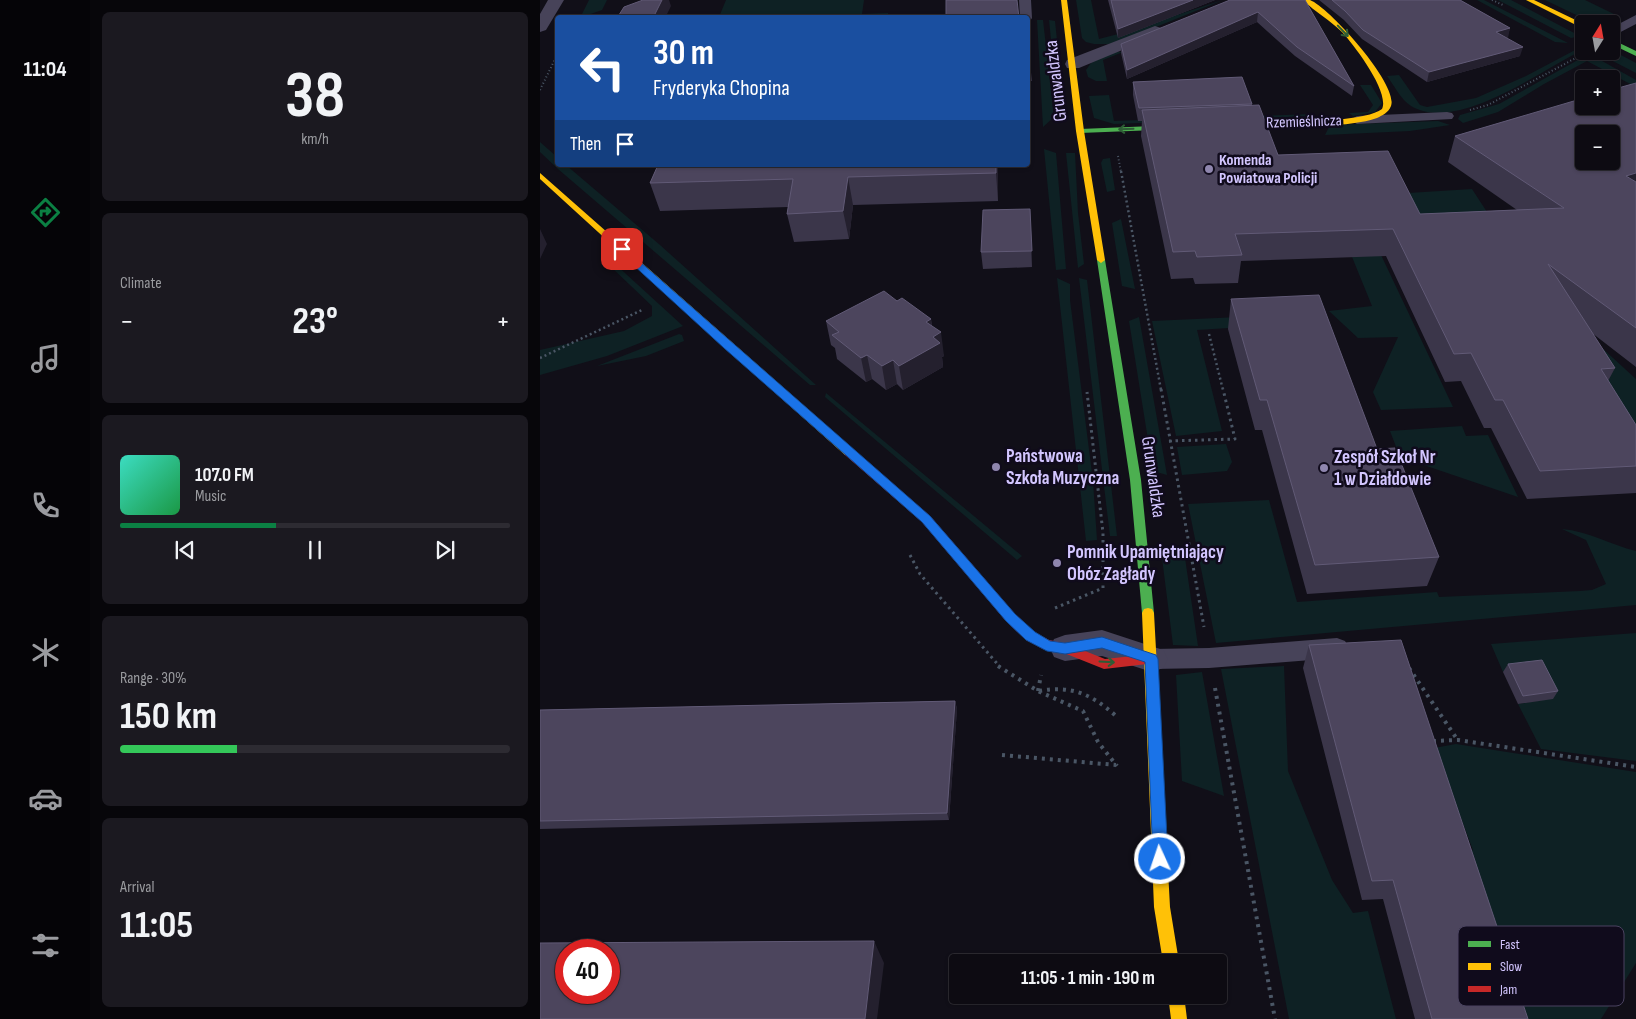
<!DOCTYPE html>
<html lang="en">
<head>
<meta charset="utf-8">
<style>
  :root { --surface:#0d0b12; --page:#1b1920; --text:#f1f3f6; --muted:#9a9b9f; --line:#2d2b32; --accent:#0b8043 }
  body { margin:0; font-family:"Sofia Sans Condensed",sans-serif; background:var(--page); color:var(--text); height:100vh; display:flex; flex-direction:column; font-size:19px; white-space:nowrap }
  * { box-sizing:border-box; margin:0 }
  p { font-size:16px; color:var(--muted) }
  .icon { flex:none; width:28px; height:28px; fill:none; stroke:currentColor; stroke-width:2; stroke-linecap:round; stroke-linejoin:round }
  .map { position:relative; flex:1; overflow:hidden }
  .panel { display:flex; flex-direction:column; gap:12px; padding:12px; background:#07060a; width:450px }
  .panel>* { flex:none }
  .hud { position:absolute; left:15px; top:15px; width:475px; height:152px; border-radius:5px; box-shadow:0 1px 4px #0004,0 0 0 1px var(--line); background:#1a4fa0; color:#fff; overflow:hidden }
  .needle { width:32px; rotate:11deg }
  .controls { position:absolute; left:1035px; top:15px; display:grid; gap:10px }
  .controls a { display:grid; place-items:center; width:45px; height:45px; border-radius:5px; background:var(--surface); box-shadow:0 1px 4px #0004,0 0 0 1px var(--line); font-size:25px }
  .speed { position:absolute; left:15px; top:939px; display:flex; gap:10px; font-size:25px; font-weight:700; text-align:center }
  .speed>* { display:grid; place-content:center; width:65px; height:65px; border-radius:50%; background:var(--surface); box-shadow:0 1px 4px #0004,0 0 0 1px var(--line); line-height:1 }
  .speed .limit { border:8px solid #d22; background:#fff; color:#111 }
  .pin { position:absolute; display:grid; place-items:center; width:42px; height:42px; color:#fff; margin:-21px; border-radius:10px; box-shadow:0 2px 8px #0006 }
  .me { position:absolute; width:55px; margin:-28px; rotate:357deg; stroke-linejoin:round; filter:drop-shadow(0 0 4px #0008) }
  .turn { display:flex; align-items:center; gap:18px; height:105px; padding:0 15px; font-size:22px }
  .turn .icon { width:65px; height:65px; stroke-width:2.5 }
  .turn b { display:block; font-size:35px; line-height:42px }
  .then { display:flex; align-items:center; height:48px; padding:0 15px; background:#0003; gap:10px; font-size:19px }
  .big { font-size:38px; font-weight:700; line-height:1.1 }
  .panel .widget { flex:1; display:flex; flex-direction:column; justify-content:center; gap:8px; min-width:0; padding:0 18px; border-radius:8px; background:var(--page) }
  .panel .dial { align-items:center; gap:0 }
  .dial b { font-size:65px; line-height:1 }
  .song { display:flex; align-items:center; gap:15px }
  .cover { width:60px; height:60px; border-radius:8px; background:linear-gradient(135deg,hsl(170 70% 55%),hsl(140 70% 35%)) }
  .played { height:5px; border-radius:2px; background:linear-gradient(90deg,var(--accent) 40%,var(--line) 40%) }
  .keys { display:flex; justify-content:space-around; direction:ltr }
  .heat { display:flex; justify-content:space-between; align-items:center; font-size:28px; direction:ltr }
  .charge { height:8px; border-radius:4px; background:linear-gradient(90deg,#34c759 30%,var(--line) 0) }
  .trip { position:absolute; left:409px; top:954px; width:278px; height:50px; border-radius:5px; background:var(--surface); box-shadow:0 1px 4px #0004,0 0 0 1px var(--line); font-weight:700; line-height:50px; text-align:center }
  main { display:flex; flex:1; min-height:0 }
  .menu { display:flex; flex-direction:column; width:90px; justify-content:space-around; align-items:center; background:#050407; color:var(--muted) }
  .menu .icon { width:35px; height:35px }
  .menu .current { color:var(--accent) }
  .menu b { font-size:22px; color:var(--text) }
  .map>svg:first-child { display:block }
</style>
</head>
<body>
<main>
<nav class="menu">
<b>11:04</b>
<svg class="icon current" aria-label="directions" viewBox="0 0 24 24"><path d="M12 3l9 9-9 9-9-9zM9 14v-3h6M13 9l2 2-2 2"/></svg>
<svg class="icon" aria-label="music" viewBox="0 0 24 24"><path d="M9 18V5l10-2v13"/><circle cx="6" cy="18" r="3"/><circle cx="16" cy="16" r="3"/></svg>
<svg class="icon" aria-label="phone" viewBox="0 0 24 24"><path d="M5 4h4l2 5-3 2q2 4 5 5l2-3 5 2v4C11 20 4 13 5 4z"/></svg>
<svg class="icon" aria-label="climate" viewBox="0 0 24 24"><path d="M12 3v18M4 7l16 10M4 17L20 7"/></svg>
<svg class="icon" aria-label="car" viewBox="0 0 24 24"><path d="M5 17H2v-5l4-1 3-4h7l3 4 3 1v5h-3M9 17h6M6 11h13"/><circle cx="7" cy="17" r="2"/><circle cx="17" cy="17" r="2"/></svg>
<svg class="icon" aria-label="filters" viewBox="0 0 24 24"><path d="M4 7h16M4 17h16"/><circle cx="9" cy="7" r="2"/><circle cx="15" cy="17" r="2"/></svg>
</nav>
<section class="panel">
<div class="widget dial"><b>38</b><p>km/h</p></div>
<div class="widget"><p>Climate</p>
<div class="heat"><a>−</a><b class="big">23°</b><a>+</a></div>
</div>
<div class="widget">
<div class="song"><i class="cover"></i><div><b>107.0 FM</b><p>Music</p></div></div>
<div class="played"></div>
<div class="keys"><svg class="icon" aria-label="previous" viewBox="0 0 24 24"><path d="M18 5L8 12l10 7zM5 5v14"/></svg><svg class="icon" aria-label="pause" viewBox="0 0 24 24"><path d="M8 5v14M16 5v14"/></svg><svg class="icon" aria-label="next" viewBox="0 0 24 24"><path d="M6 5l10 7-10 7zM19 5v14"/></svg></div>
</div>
<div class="widget"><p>Range · 30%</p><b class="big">150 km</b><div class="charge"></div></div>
<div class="widget"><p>Arrival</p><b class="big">11:05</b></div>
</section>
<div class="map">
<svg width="1096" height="1019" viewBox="0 0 1096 1019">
  <rect width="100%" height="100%" fill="#110f18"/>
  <path fill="#0e2124" d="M49,0h18l-5,10 -20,7h-12l12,-3z
    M186,0h138l-2,14 26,-1v4h-169z
    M536,0h15l8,39 19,-5 105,-34 -82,33 -32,11h-15l-8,-2 -4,-4z
    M937,0h7l84,43 -13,-1z
    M958,0h13l69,36 -9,2z
    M1005,0h40l33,16 -9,6 -16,1z
    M497,20h6l11,97 -11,10z
    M509,20l6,1 10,95 -2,5 -2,-1 -3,-13z
    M1037,49v4c-40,20 -121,80 -166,53 -10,-6 -17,-21 -24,-30l12,-1 21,30 7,2 49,-9 50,-22z
    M571,52h12l-20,8 4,21h-11l-8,-4 -2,-7 5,-7z
    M1079,54l17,9v10l-31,-16z
    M1045,56l10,1 41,23v7l-49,-26 -43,23 -46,28 -35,11 -5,-4 2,-4 39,-11z
    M820,85h11l11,18 -7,9 -22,4 -4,-3 19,-1 5,-7z
    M569,95l5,26 201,-7v2l-201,8 -20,-6 -5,-22z
    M898,121l12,4 -40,6 -85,4 5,-10z
    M0,142l17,15 1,8h8l94,80 156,140h-6l-252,-216 -18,-17z
    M504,149l12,4 10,116 -10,1z
    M526,153h9l3,60 6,51 -6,4z
    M570,158l5,32 -8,2 -6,-29 2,-4z
    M932,189l28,43 -127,6 80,169 -72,3 -8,-18 25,-55 -40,1 -29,-27 43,-5 -44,-108z
    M581,219l14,70 -13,-3 -10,-63z
    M74,263l69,63 -76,30 -67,19v-25l84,-19 28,-15v-10l-43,-41z
    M517,278l13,6v16l23,181 4,59 -11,1z
    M539,278l8,2 30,256h-7z
    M766,314l3,9 -112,7 25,101 -46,5 -24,-115z
    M599,317l28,158 -14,-4 -24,-150z
    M1038,326l58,53v85z
    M139,334l3,1 2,6 -38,15 -49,10z
    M286,393l196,163 -5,4 -192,-163z
    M922,426l4,10 22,-1 30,62 -118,-40 -10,-26z
    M686,444l6,18 -5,9 -45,4 -5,-28z
    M729,500l28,102 140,-10 2,5 141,-6 12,-1 14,-6 -20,-44 -24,-11c26,2 49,16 74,22v54l-420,38 -28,-139z
    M622,558h23l13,88 -25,-1z
    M1096,633v128l-95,-12 -23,-45 35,-6 -16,-30 -34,4 -12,-28z
    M744,666l4,105 44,109 21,33 15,-2 28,108h-107l-68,-350z
    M662,672l22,124 -42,-15 -6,-106z
    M916,744l180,28v191l-35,56h-86l-55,-167 13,-2 -39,-102z"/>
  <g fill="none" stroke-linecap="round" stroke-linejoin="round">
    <path stroke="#4a5665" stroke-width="2" stroke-dasharray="1 2.5" stroke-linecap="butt" d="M952,0l11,5
      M0,90l18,-37
      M930,110l18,-5 99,-53
      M578,156l3,16"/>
    <path stroke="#4a5665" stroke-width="2.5" stroke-dasharray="2 3" stroke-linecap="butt" d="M581,171l40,219
      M669,334l14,56
      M0,358l104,-49"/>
    <path stroke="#4a5665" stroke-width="3" stroke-dasharray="2.5 4" stroke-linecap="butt" d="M621,389l43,238
      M629,441l66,-2 -12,-50
      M370,555l10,19 80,93
      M515,608l48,-20v-55l-16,-141"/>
    <path stroke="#4a5665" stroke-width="4" stroke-dasharray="3 5" stroke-linecap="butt" d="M458,666l40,25 45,20 15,31 19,24
      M869,668l48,71
      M675,688l60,331
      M498,691l3,-16
      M499,691c32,-6 52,3 76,24
      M893,741l25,-1 178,27
      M462,755l114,10"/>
    <path fill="#474359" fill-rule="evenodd" d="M479,0h12l1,18 -2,3h-2v-3h-8z
      M1096,15v9l-25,13v-9z
      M907,112l5,1 2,3 -2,3 -95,5 -7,-4 7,-4z
      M797,638l8,3 4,7 -4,7 -8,3 -128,10 -57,1 -8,-3 -4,-7 4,-7 8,-3 57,-1z"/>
    <path fill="#474359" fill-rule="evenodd" d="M8,0h16l-18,30 -6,2v-18z
      M615,26l6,2 2,3 -2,3 -82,34h-12l-2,-4 2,-4z
      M562,630l61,20 5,9 -5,9 -11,4 -50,-16 -37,5 -11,-4 -4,-9 4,-9 11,-4z"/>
    <path fill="#4caf50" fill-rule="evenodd" d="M1071,39l25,12v5l-25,-12z
      M638,125l4,2 -1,2 -101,4 -4,-2 4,-2z
      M561,257l4,3 36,220 13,133 -2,4 -4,1 -4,-1 -2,-4 -12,-133 -33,-220z"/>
    <path fill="#ffc107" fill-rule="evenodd" d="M521,0h6l17,131 21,129 -4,3 -4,-3 -21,-129z
      M763,0c1,0 6,0 7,0 20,8 89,85 81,106 -3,7 -8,9 -14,12 -29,10 -79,8 -110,9 -13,0 -28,2 -42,0v-4h3c30,-1 133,2 154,-14 8,-17 -28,-64 -40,-77 -12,-12 -27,-20 -39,-32z
      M986,0h8l50,24v5z
      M0,173l313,276 1,3 -1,3h-8l-120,-107 -185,-169z
      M608,608l4,1 2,4 16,294 9,55h-16l-9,-55 -12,-294 2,-4z
      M628,995h16l3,24h-16z"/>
    <path fill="#c62828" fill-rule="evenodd" d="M309,448l4,1 77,67 84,97 20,19 15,8 16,3 40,16 47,-5 4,1 2,4 -2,4 -52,6 -40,-16 -21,-4 -17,-9 -20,-19 -84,-99 -77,-67 -1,-3z"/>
  </g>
  <path fill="#3b364a" d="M568,0h107l-97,38z
    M765,0l49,86 -2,10 -57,-40 -38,-34 -130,57 -6,-26v-9z
    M779,0h141l50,28 -3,10 13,18 -93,26 -65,-43 -18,-19z
    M488,29l3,73h-3z
    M593,82l119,22v1l26,50 142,59 97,-4 -69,-48 7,-26 181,-52v283l-44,-34 23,35 -7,13 28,44v68l-109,6 -36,-71h-7l-23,-47 -16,1 -59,-126 -145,5 -3,22 -43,1 -2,-6 -22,1 -30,-143 1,-15h-4l-5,-26z
    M118,165h340v36l-145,4 -4,34 -55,3 -7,-28 1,-7 -128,4 -10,-28z
    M490,209l2,58 -49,2 -2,-17z
    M691,299l146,150 62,108 -12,29 -120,8 -45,-164h-7l-27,-101z
    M357,301l34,18 1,7 12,30 -2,1 1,10 -40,23 -6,-6 -11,6 -14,-11 -6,3 -29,-23 -2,-11 -4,-3 -5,-24z
    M769,645l219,374h-113l-32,-120 -21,1 -59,-232z
    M968,664l50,27 -5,8 -35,5 -15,-32z
    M415,701l2,8 -8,111 -409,9v-119z"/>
  <path fill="#24202e" d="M122,0h7l2,6 -6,12h-12z
    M653,0h22l-97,38v-9z
    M718,12l-1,10 -130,57v-9z
    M970,28l-2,10 -14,3 2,-9z
    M983,47l-3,9 -93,26 2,-10z
    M456,165h2v36l-2,-28z
    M1096,173v23l-10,-20z
    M308,177l5,28 -4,34 -6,-28z
    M0,229l7,15 -7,15z
    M391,319l2,18 8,-5 3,24 -2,1 1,10 -40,23 -4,-24 27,-44z
    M327,355l5,24 -6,3 -5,-24z
    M353,360l4,24 -11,6 -4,-24z
    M415,701l2,8 -8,111 -2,-7z
    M334,941l10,22 -7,56h-12z"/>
  <path fill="#4c455d" stroke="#615a76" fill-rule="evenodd" d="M103,0h19l-9,18h-36l7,-11z
    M406,0h71l2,18h-73z
    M571,0h82l-75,29z
    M690,0h75l49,86 -57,-39 -39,-35 -131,58 -6,-26z
    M792,0h128l50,28 -14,4 27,15 -94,25 -66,-42 -18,-19z
    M488,29l3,52h-3z
    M702,77l10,27 -113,4 -6,-26z
    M1096,83v90l-10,3 10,6v146l-88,-64 67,104 -14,1 35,56v41l-96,5 -37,-71h-8l-24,-47 -17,1 -61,-125 -158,5 7,21 -45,2 -2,-6 -22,1 -31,-142 117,-5 19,50 110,-4 32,63 144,-6 -109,-72 129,-38v8h27v-16zM1044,134h27v27h-27z
    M118,165h338v8l-148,4 -5,34 -56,3 6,-35 -143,4z
    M490,209l2,42 -51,1 2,-42z
    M344,291l13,10 5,-3 29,21 -5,3 15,10 -8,5 7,6 -41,23 -6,-6 -11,6 -15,-11 -6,3 -29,-23 7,-3 -13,-11z
    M779,295l58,154 18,-1 44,109 -124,8 -48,-165h-7l-29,-101z
    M861,640l127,379h-96l-39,-139 -21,1 -63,-236z
    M1002,660l16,31 -35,5 -15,-32z
    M415,701l-8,112 -407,8v-111z
    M334,941l-9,78h-325v-76zM26,950h43v42h-43z"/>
  <defs><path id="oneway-shaft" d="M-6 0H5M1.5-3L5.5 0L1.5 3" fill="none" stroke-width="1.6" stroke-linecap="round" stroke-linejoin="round" transform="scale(1.25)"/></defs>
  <g stroke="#2e5d36">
    <use href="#oneway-shaft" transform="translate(803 31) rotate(46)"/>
    <use href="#oneway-shaft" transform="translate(586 129) rotate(178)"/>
    <use href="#oneway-shaft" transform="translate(567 662) rotate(3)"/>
  </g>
  <path fill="#1a73e8" stroke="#114b97" d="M82,246l308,270 85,98 20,18 15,9 15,2 37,-6 54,18 2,4 10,200 -2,5 -6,3 -5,-3 -2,-5 -8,-197 -43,-14 -37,6 -18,-3 -21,-11 -20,-19 -84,-99 -198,-174 -106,-97v-4z"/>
  <g fill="#8f86ae" stroke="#100b1c" stroke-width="2">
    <circle cx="669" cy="169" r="5"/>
    <circle cx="456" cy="467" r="5"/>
    <circle cx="784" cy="468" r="5"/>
    <circle cx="517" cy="563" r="5"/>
  </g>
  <g text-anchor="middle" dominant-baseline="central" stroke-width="5" stroke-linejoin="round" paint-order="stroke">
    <g font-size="16" fill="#d3c6ff" stroke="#100b1c">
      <text transform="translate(764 122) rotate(-2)">Rzemieślnicza</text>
    </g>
    <g font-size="16" font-weight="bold" fill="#d3c6ff" stroke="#100b1c" text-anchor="start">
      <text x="679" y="160">Komenda<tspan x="679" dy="18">Powiatowa Policji</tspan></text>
    </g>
    <g font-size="19" fill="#d3c6ff" stroke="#100b1c">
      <text transform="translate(516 81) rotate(-97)">Grunwaldzka</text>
      <text transform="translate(613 477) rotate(82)">Grunwaldzka</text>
    </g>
    <g font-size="19" font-weight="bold" fill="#d3c6ff" stroke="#100b1c" text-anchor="start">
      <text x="466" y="456">Państwowa<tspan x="466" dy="22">Szkoła Muzyczna</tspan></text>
      <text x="794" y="457">Zespół Szkoł Nr<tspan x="794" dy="22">1 w Działdowie</tspan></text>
      <text x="527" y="552">Pomnik Upamiętniający<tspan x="527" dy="22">Obóz Zagłady</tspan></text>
    </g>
  </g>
  <rect x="918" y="926" width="166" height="80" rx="8" fill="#100b1c" stroke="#4a4360" stroke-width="1"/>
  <rect x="928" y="941" width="23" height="6" fill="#4caf50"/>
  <rect x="928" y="963" width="23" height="7" fill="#ffc107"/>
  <rect x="928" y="986" width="23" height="6" fill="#c62828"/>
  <g font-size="14" fill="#d3c6ff">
    <text x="960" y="949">Fast</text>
    <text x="960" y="971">Slow</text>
    <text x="960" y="994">Jam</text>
  </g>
</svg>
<div class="controls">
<a><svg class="needle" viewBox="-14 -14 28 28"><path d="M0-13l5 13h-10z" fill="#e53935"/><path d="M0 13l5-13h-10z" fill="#9a9b9f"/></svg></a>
<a>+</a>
<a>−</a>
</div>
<div class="speed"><div class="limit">40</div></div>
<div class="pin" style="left:82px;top:249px;background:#d93025"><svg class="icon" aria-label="arrive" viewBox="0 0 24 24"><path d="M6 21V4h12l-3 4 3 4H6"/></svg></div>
<svg class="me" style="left:620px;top:859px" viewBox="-20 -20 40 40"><circle r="17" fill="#1a73e8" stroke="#fff" stroke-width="3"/><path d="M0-11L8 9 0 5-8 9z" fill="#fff"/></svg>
<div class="trip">11:05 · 1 min · 190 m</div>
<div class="hud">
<div class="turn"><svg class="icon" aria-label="left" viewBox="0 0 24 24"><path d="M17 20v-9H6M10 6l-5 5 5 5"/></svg><div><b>30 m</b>Fryderyka Chopina</div></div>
<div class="then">Then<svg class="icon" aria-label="arrive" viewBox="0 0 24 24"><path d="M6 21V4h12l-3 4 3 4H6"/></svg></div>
</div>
</div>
</main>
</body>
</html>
